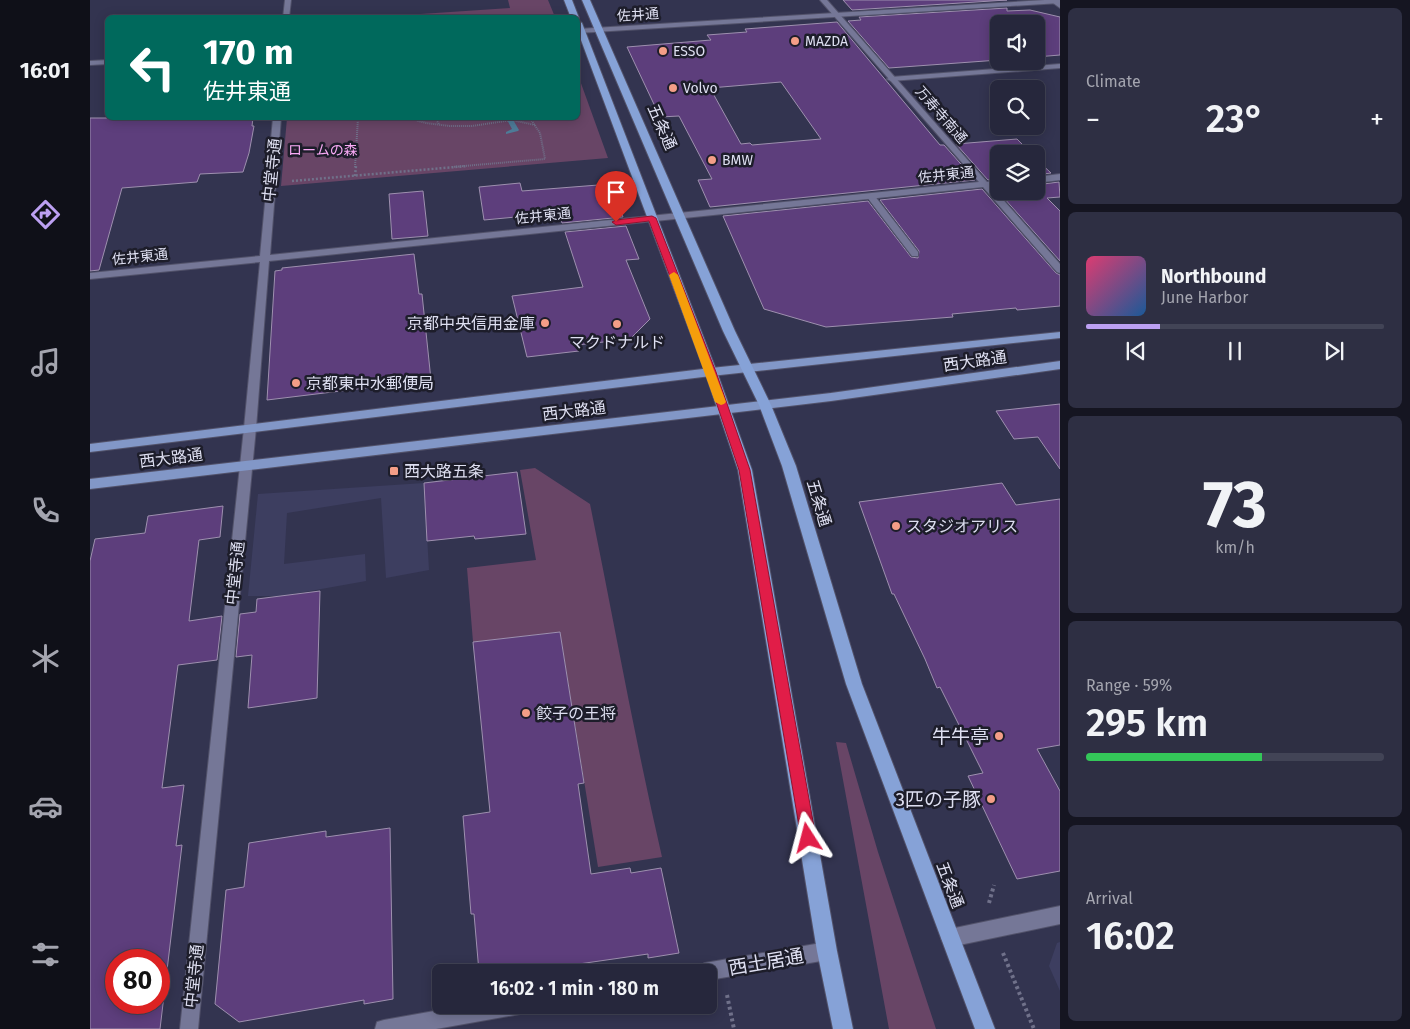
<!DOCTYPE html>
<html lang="en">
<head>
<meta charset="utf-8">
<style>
  :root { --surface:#26273c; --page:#2e2f43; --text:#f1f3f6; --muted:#a4a5af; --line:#424456; --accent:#bca0f2 }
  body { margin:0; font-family:"Fira Sans","Noto Sans JP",sans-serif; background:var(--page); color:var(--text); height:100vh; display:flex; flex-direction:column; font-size:19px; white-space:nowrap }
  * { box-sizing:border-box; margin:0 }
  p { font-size:16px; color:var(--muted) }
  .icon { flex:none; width:28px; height:28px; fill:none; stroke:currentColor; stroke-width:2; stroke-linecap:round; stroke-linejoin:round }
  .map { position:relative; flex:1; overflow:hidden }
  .sheet { display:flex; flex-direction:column; gap:8px; padding:8px; background:#151521; width:350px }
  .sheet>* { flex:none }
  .top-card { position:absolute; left:15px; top:15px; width:475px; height:105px; border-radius:8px; box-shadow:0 2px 12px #0003,0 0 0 1px var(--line); background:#00695c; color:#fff; overflow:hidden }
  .buttons { position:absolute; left:900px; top:15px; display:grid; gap:10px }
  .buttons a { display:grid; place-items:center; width:55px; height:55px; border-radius:8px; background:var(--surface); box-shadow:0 2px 12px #0003,0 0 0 1px var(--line); font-size:25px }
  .speed { position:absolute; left:15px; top:949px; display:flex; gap:10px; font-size:25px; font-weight:700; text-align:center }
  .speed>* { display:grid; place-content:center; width:65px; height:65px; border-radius:50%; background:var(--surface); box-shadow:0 2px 12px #0003,0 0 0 1px var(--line); line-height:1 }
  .speed .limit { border:8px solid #d22; background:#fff; color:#111 }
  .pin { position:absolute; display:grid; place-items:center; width:42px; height:42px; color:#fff; margin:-51px -21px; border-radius:50% 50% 50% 0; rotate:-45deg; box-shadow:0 0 5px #0007 }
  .pin .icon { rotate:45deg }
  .me { position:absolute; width:55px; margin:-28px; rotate:351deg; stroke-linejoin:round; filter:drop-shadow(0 0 4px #0008) }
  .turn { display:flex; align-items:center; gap:18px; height:105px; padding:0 15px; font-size:22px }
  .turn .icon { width:65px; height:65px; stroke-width:2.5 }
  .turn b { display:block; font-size:35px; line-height:42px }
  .big { font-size:38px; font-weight:600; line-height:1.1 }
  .sheet .widget { flex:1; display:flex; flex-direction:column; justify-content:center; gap:8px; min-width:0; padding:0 18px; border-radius:8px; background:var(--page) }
  .sheet .dial { align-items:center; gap:0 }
  .dial b { font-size:65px; line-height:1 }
  .song { display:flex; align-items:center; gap:15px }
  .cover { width:60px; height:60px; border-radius:8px; background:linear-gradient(135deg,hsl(340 70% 55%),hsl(210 70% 35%)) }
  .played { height:5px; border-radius:2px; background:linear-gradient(90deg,var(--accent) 25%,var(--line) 25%) }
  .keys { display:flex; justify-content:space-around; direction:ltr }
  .heat { display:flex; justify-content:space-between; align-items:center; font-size:28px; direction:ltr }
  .charge { height:8px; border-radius:4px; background:linear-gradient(90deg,#34c759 59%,var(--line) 0) }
  .trip { position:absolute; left:342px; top:964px; width:285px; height:50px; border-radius:8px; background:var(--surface); box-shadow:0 2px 12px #0003,0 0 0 1px var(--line); font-weight:600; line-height:50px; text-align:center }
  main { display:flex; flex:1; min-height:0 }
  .dock { display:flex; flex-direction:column; width:90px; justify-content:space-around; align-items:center; background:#0f1018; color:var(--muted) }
  .dock .icon { width:35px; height:35px }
  .dock .selected { color:var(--accent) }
  .dock b { font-size:22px; color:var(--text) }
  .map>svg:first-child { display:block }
</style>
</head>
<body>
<main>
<nav class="dock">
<b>16:01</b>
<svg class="icon selected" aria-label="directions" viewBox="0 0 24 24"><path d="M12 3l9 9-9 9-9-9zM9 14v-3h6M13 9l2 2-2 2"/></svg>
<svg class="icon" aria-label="music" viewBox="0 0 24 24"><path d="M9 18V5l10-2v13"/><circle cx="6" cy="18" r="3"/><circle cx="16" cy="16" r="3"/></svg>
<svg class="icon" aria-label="phone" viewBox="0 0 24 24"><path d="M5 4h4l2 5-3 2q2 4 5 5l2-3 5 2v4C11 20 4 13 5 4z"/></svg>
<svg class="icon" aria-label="climate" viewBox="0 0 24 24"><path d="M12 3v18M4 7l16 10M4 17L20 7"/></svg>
<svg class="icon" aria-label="car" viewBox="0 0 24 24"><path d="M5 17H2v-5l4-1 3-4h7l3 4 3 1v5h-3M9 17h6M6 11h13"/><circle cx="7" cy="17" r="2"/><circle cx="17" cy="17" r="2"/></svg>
<svg class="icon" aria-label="filters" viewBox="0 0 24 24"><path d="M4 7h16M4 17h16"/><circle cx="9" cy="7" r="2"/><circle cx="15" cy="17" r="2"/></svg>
</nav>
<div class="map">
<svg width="970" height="1029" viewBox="0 0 970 1029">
  <rect width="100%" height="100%" fill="#333450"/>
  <path fill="#3d3e60" d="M334,483l5,87 -43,8 -5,-80 -94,15 -3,51 81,-10 1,27 -84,15h-34l10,-102z
    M970,942v49l-11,-25 8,-23z"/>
  <path fill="#684566" d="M418,0h40l7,17h-179l134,-9z
    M488,75l30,83 -327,28 6,-68h291z
    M445,468l55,36c24,118 45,236 72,353l-64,10 -38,-235 -87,10 -6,-74 69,-8 -16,-90z
    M746,742l10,1 32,109 58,177h-47z"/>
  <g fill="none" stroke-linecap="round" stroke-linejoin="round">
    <path fill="#4e7c99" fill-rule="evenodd" d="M416,118h6l7,12 -1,1 -12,3v-2l6,-3z"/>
  </g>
  <path fill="#5d3e7c" stroke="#9e90af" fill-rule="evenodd" d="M753,0h164l-155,10z
    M917,8v3l23,-1 30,7v38l-24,2v-33h-37v36l-110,8 -41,-47 13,-1 -2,-3z
    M747,22l103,123h4l31,35 -265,27 -12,-27 14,-1 -33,-63 -19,1 -33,-70 84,-7 -4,-5 40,-3 -2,-3zM691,82l40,57 -69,6 -2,-2 -9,1 -31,-56z
    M0,118h163l-1,8h2l-5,27 -6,19 -43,2 -3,8 -75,6 -23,82 -9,1z
    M927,139l15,15h-33v24l-11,2 -32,-36z
    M946,159l15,14 -15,2z
    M969,182l1,15 -13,1 13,13v50l-65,-73h4v3h37v-6z
    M430,183l2,8 89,-7 12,33 -61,6 -3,-10 -75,7 -5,-33z
    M892,189l74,84 4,2v31l-43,4 -1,-2 -64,6 1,3 -127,10 -62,-18 -41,-93 145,-15 43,56 7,1 1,-7 -39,-51z
    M333,191l5,45 -36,3 -3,-45z
    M536,226l13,33 -13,1 24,59 -20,20 -53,6 2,6 -52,6 -15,-61 71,-9 -18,-55z
    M324,254l5,40h3l9,86 -164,20 8,-129 7,-1v-2z
    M970,404v65l-22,-32 -24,2 -18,-28z
    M427,472l9,62 -51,5 -1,-3 -47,5 -3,-58z
    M912,483l14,22 44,-6v246l-23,4 23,42v80l-43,8 -49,-103 15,-3 -43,-86 -3,1 -12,-29 -31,-65h-2l-33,-92z
    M133,506l-3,31 -21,3 -10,81 33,-5 -5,44 -39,5 -16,123 22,-3 -8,61 6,-1 -22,184h-70v-468l5,-22 50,-6 3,-17zM26,960h43v42h-43z
    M230,591l-3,107 -69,10 4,-53 -16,2 4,-43 16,-2 1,-13z
    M470,632l24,151 -6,1 13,90 39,-6 1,5 30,-5 18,85 -31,5v-4l-111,16v2h-58l-5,-58h-3l-8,-98 27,-4 -17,-170z
    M300,828l3,171 -29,5v-4l-125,22 -24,-18 11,-114 18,-3 5,-44 77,-12v6z"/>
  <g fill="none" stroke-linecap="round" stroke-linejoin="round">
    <defs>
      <path id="service" d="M970,64v4l-169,13 -4,-2 4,-2z
        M781,194l3,1 44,57v4h-6l-45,-59z"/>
      <path id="minor" d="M195,0h6l-2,18h-6z
        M730,0h7l160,182 12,-2v6h-8l69,78v9l-3,-1 -74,-85 -714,74 -13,167 -58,601h-18l64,-601 16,-166 -170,17v-6l170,-17 13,-138h8l-11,137 709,-73z
        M959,0h7l4,3v5z
        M970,174v6l-24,3v-6z
        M970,906v18l-110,23 -6,-3 -3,-6 3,-6 6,-3z
        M737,942l6,3 3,6 -3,6 -6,3 -118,20v-8h-13l3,-6 6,-3z
        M378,1005h61l-3,6 -6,3 -84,15h-61l2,-7 7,-2z"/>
      <path id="tertiary" d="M955,0h15v3l-482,30v-4z
        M18,60v4l-18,1v-4z"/>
      <path id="primary" d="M970,332v6l-349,38 -621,76v-8l621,-76z
        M970,361v8l-229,32 -741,88v-10l741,-86z"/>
      <path id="trunk" d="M474,0h8l7,18 -1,2v-2h-7z
        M492,0h8l145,331 36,74 25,61 66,218 133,345h-20l-129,-345 -64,-218 -23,-61 -36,-74z
        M488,21l4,2 135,349 35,98 85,481 16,78h-20l-16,-78 -79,-481 -33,-98 -127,-340z"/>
    </defs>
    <use href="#service" stroke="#52526a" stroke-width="2"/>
    <use href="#minor" stroke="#52526a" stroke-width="2"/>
    <use href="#tertiary" stroke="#52526a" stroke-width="2"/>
    <use href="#primary" stroke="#52526a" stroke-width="2"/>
    <use href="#trunk" stroke="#52526a" stroke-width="2"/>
    <path stroke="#70718a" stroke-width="2" stroke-dasharray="1 1" stroke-linecap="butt" d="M280,118l9,2 14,-2
      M318,118l18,5 24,3h22l40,-6 23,5
      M345,118l4,6
      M265,167l3,-49
      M362,167l93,-8 -5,-26 -10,-15"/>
    <path stroke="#70718a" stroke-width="2.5" stroke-dasharray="2 2" stroke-linecap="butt" d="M265,176l1,-10
      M202,181l175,-15"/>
    <path stroke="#70718a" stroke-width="4" stroke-dasharray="3 3" stroke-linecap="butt" d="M899,903l5,-18
      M913,953l31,76
      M637,995l7,34"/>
    <use href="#service" fill="#757797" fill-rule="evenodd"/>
    <use href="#minor" fill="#757797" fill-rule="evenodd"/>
    <use href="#tertiary" fill="#757797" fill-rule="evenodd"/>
    <use href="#primary" fill="#8297c7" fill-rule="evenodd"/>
    <use href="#trunk" fill="#86a2d7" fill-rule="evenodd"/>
  </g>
  <path fill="#e11d48" stroke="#92132f" d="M562,216l4,2 60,154 34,98 66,368 -3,5 -5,2 -5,-2 -2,-5 -62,-368 -33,-98 -57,-151 -33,4 -4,-3 4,-2z"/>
  <path fill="#f59e0b" d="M584,272l4,3 48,127 -2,2 -3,1 -6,-3 -46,-127z"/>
  <g fill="#f49e87" stroke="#1d1d2a" stroke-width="2">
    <circle cx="705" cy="41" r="5"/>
    <circle cx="573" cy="51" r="5"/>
    <circle cx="583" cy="88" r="5"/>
    <circle cx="622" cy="160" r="5"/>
    <circle cx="455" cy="323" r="5"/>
    <circle cx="527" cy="324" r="5"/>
    <circle cx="206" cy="383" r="5"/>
    <rect x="299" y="466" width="10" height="10" rx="2.5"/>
    <circle cx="806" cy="526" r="5"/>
    <circle cx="436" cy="713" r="5"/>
    <circle cx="909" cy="736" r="5"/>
    <circle cx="901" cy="799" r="5"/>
  </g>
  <g text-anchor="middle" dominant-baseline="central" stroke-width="5" stroke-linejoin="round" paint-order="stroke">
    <g font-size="14" fill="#dedff1" stroke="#1d1d2a">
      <text transform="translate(548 15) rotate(-4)">佐井通</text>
      <text transform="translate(851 115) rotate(49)">万寿寺南通</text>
      <text transform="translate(856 175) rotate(-6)">佐井東通</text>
      <text transform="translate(453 216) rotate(-6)">佐井東通</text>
      <text transform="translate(50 257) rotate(-6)">佐井東通</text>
    </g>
    <g font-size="14" fill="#dedff1" stroke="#1d1d2a" text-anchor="start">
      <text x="715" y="41">MAZDA</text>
      <text x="583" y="51">ESSO</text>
      <text x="593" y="88">Volvo</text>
      <text x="632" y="160">BMW</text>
    </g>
    <g font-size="14" fill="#faaaf6" stroke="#1d1d2a">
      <text x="233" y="150">ロームの森</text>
    </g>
    <g font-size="16" fill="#dedff1" stroke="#1d1d2a">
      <text transform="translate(572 127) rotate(66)">五条通</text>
      <text transform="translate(182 170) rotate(-84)">中堂寺通</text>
      <text transform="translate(885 361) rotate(-8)">西大路通</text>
      <text transform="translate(484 411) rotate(-7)">西大路通</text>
      <text transform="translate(81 458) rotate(-7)">西大路通</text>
      <text transform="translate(729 503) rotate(73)">五条通</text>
      <text transform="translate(145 573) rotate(-84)">中堂寺通</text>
      <text transform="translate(860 885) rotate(69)">五条通</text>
      <text transform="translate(104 976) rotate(-84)">中堂寺通</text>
    </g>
    <g font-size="16" fill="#dedff1" stroke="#1d1d2a" text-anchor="start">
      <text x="445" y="323" text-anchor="end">京都中央信用金庫</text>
      <text x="527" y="342" text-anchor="middle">マクドナルド</text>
      <text x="216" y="383">京都東中水郵便局</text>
      <text x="314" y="471">西大路五条</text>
      <text x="816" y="526">スタジオアリス</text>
      <text x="446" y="713">餃子の王将</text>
    </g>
    <g font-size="19" fill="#dedff1" stroke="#1d1d2a" text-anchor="end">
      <text x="899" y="736">牛牛亭</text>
      <text x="891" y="799">3匹の子豚</text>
    </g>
    <g font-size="19" fill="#dedff1" stroke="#1d1d2a">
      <text transform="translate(676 962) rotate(-10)">西土居通</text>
    </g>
  </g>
</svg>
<div class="buttons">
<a><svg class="icon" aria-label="sound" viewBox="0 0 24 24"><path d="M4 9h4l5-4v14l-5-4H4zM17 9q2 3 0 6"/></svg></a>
<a><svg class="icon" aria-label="search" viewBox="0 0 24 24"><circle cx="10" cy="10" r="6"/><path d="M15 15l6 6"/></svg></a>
<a><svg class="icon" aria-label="layers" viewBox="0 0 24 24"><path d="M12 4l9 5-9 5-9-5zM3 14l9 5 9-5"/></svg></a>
</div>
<div class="speed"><div class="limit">80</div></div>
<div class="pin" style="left:526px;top:222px;background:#d93025"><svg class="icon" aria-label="arrive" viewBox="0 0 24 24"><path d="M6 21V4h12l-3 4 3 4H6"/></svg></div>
<svg class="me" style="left:718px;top:838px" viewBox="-20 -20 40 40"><path d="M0-17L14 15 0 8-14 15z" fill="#e11d48" stroke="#fff" stroke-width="4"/></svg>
<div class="trip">16:02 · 1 min · 180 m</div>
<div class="top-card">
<div class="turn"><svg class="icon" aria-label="left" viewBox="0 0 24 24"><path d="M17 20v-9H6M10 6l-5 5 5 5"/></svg><div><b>170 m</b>佐井東通</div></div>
</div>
</div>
<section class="sheet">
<div class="widget"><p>Climate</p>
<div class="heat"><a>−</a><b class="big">23°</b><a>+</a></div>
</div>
<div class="widget">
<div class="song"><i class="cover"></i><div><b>Northbound</b><p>June Harbor</p></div></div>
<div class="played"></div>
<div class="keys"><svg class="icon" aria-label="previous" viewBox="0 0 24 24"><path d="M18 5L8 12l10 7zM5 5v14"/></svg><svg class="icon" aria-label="pause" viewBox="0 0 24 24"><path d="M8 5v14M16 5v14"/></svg><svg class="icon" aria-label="next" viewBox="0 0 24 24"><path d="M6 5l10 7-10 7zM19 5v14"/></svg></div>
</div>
<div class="widget dial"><b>73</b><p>km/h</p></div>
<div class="widget"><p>Range · 59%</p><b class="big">295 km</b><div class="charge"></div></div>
<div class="widget"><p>Arrival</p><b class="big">16:02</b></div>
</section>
</main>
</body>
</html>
